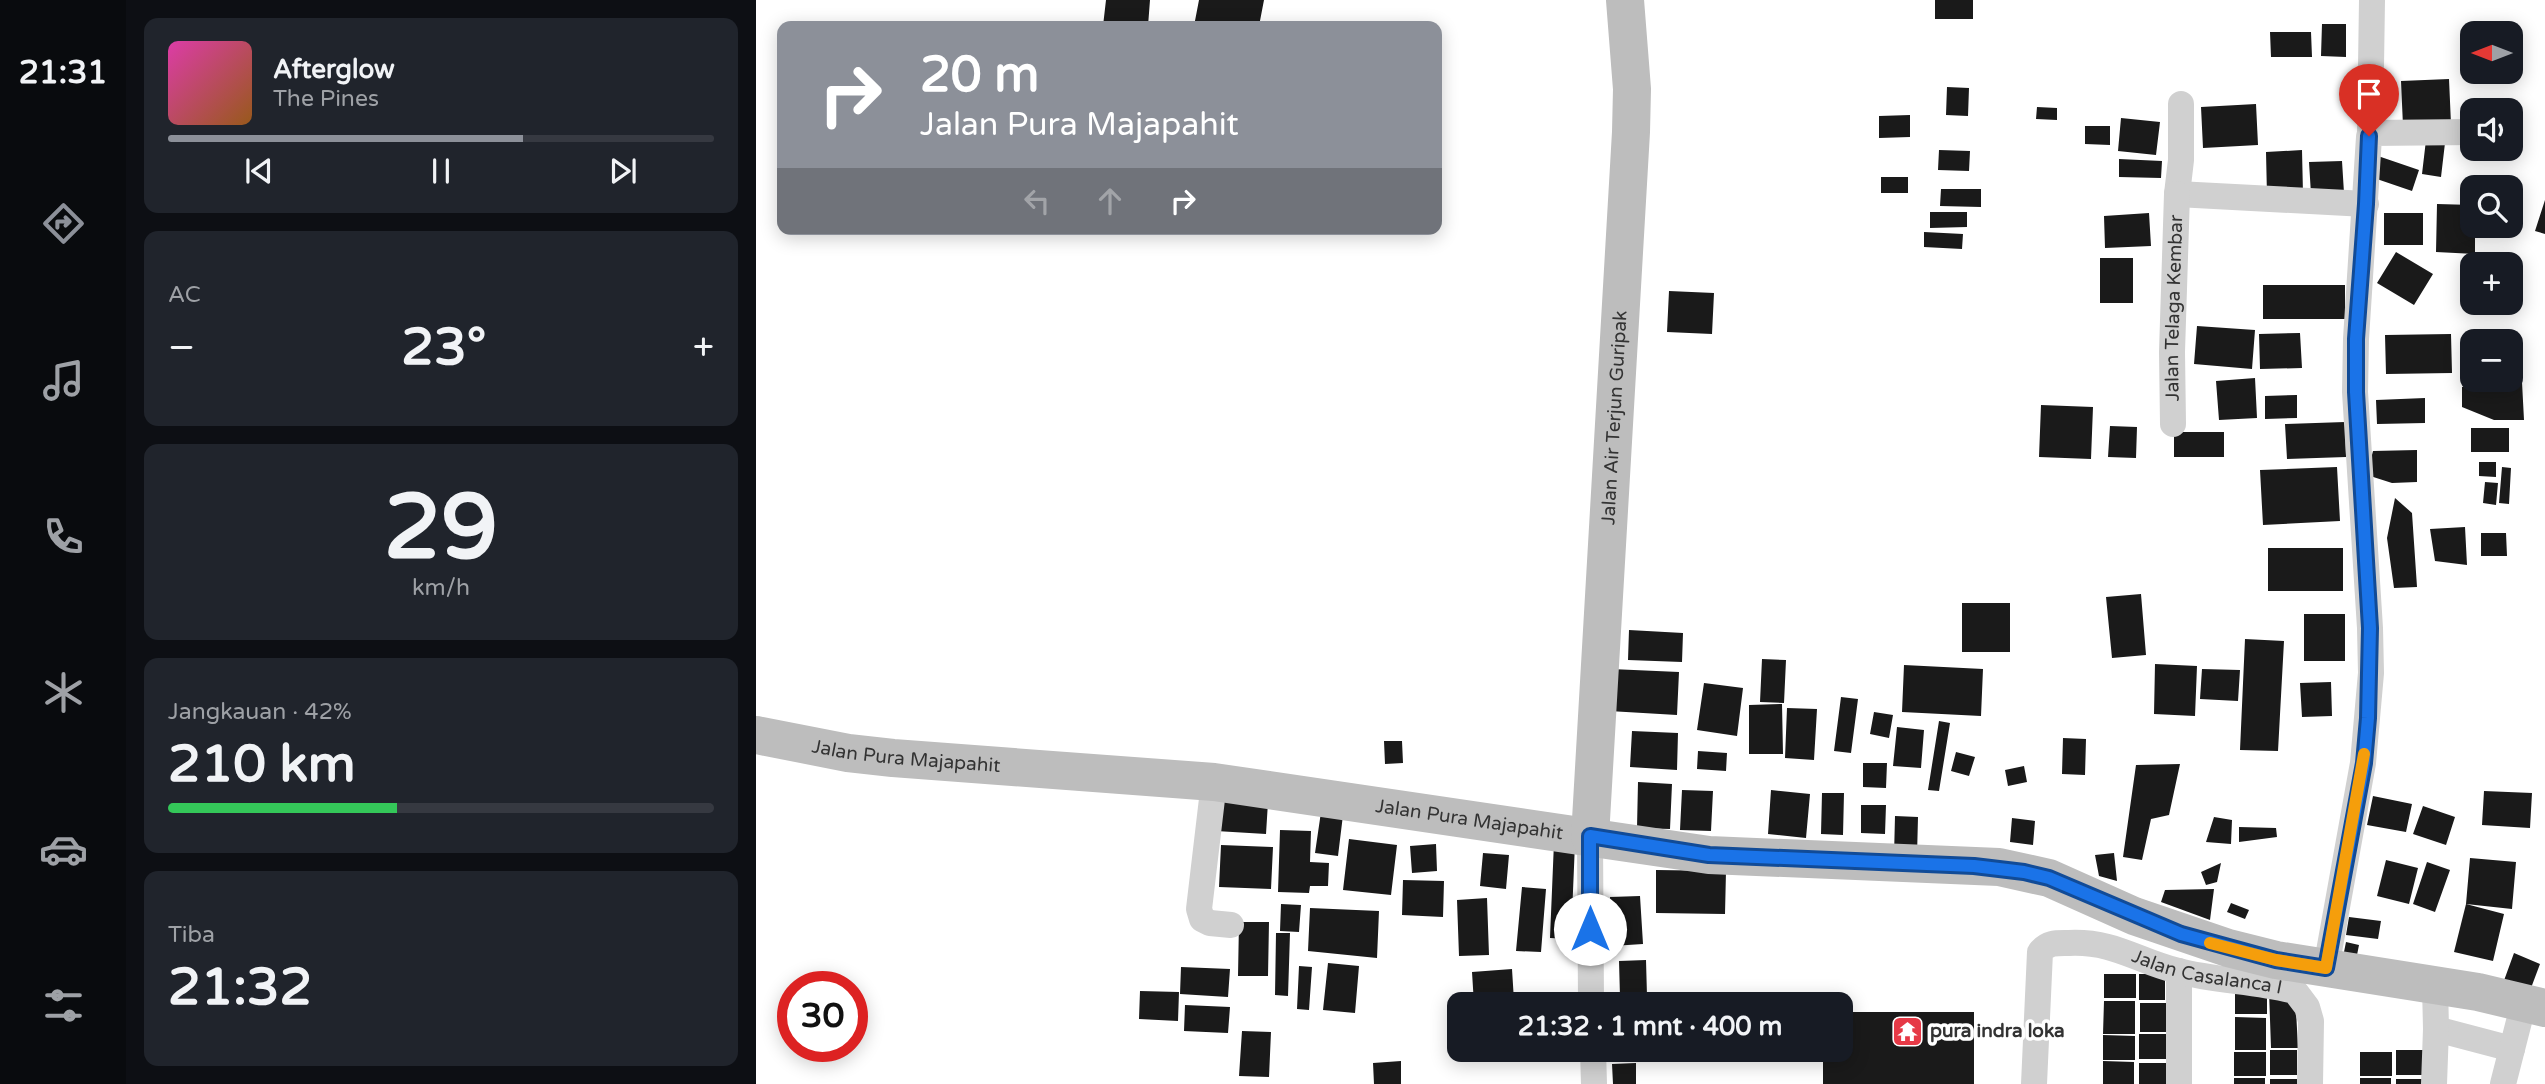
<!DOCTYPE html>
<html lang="id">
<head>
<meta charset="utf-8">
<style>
  :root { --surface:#171b24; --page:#20242c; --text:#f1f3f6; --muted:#9ea1a6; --line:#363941; --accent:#8c9099 }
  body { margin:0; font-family:"Varela Round",sans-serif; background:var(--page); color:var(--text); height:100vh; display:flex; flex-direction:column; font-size:26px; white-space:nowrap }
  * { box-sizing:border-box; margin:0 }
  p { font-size:23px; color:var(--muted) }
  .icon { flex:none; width:38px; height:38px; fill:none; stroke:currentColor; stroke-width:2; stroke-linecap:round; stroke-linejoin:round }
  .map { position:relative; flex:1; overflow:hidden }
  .panel { display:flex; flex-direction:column; gap:18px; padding:18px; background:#0d0f14; width:630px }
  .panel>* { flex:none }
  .hud { position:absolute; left:21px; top:21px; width:665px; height:214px; border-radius:14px; box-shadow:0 4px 18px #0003; background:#8c9099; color:#fff; overflow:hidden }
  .needle { width:46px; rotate:270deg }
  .buttons { position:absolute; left:1704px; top:21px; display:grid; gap:14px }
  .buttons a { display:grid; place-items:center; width:63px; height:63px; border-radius:14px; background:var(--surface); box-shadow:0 4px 18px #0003; font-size:35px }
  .speed { position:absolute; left:21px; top:971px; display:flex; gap:14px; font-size:35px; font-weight:700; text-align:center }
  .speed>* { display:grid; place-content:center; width:91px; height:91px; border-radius:50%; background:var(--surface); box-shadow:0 4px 18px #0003; line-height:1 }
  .speed .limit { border:10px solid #d22; background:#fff; color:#111 }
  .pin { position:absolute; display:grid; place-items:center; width:60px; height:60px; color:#fff; margin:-72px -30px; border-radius:50% 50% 50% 0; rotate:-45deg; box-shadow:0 0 7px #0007 }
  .pin .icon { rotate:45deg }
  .me { position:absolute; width:77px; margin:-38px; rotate:0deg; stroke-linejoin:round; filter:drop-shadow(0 0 5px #0008) }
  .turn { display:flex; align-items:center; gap:24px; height:147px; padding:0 28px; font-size:32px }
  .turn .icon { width:91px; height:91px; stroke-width:2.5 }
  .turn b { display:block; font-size:49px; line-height:60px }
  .lanes { display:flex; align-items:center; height:66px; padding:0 28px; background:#0003; justify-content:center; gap:35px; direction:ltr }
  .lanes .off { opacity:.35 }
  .big { font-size:52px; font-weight:700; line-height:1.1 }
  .panel .card { flex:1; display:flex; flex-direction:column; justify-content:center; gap:10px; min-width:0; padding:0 24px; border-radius:14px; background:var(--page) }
  .panel .dial { align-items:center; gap:0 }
  .dial b { font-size:91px; line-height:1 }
  .song { display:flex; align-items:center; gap:21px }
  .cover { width:84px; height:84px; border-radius:10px; background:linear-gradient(135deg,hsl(320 70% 55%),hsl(30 70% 35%)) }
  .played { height:7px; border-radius:4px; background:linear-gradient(90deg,var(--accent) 65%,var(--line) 65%) }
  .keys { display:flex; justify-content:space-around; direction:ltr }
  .heat { display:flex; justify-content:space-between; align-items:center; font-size:38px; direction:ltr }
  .charge { height:10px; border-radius:5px; background:linear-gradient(90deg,#34c759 42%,var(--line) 0) }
  .trip { position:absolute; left:691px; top:992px; width:406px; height:70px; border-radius:14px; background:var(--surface); box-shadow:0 4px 18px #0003; font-weight:700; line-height:70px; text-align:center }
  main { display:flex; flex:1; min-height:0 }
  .menu { display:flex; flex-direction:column; width:126px; justify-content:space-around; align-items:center; background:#090b0e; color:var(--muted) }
  .menu .icon { width:49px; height:49px }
  .menu .current { color:var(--accent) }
  .menu b { font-size:32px; color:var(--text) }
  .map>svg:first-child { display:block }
</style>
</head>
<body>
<main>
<nav class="menu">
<b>21:31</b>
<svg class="icon current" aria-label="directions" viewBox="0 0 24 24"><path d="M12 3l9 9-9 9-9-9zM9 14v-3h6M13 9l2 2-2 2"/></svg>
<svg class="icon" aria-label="music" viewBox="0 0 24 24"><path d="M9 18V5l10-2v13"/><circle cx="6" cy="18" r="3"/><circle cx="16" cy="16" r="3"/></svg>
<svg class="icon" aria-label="phone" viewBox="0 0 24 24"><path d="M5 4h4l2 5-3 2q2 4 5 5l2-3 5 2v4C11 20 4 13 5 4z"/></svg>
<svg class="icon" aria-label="climate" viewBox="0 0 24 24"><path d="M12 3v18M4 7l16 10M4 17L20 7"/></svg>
<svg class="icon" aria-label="car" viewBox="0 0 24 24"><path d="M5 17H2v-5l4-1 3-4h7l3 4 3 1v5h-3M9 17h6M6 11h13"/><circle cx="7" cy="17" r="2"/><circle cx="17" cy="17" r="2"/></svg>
<svg class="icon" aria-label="filters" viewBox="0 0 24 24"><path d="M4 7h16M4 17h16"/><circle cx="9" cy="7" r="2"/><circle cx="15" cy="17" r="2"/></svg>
</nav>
<section class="panel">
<div class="card">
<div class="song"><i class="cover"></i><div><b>Afterglow</b><p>The Pines</p></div></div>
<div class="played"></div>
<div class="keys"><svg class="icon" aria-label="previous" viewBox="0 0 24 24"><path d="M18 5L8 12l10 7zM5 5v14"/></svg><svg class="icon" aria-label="pause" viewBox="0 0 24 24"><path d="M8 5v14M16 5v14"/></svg><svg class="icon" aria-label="next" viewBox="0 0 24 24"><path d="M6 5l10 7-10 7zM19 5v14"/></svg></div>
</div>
<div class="card"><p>AC</p>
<div class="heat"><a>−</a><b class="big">23°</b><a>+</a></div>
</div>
<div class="card dial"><b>29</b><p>km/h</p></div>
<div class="card"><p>Jangkauan · 42%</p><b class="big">210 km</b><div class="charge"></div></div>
<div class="card"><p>Tiba</p><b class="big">21:32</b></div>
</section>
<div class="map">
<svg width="1789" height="1084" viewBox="0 0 1789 1084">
  <rect width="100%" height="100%" fill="#fff"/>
  <path fill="#1a1a1a" d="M350,0h44l-2,26h-45z
    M443,0h65l-5,26h-65z
    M1179,0h38v19h-38z
    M1566,24h24v33l-25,-1z
    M1514,32h41l1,25h-41z
    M1693,79l2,45 -48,2 -2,-45z
    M1191,87l22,1 -1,28 -22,-1z
    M1500,104l2,41 -55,3 -2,-41z
    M1281,107l20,1v12l-21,-1z
    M1154,115v22l-31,1v-22z
    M1365,118l39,4 -4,33 -38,-4z
    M1329,126h25v19l-25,-1z
    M1670,140l19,3 -4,34 -19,-3z
    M1183,150l31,1 -1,20 -31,-1z
    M1546,150l1,44 -36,2 -1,-44z
    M1622,156l41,14 -7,21 -41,-14z
    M1363,159l43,2 -1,17 -42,-1z
    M1586,161l2,32 -33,1 -2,-32z
    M1125,177h27v16h-27z
    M1185,189h40v18l-41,-1z
    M1789,200v34l-10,-3z
    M1681,204l36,1v21h2v28l-39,-2z
    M1174,212h37v15l-37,1z
    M1393,213l2,33 -46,2 -1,-32z
    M1628,213h39v32h-39z
    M1168,232l39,2 -1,15 -38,-2z
    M1640,252l37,22 -19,31 -37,-22z
    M1344,258h33v45h-33z
    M1507,285h82v34h-82z
    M913,291l45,2 -2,41 -45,-2z
    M1441,326l58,4 -3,39 -58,-5z
    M1544,333l2,35 -42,1 -1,-35z
    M1695,334l1,39 -66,1 -1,-39z
    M1499,378l2,40 -38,2 -3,-39z
    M1766,382l2,38h-30l-32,-13v-20z
    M1541,395v23l-32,1v-23z
    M1669,398v25l-48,1 -1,-24z
    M1285,405l52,2 -2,52 -52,-2z
    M1589,422l1,35 -59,2 -2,-35z
    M1354,426l27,1 -1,31 -28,-1z
    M1715,428h38v24h-38z
    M1418,432h50v25h-50z
    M1661,450v32l-25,1 -25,-8 6,-24z
    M1723,462h17v15l-17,-1z
    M1581,467l3,54 -77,4 -3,-55z
    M1746,467l9,1 -2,36 -10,-1z
    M1729,482l13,1 -2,22 -13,-2z
    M1639,498l17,15 5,74 -23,1 -7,-50z
    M1709,527l2,38 -32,-4 -5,-32z
    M1725,533h25l1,23h-26z
    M1512,548h75v43h-75z
    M1385,594l5,61 -34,3 -6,-61z
    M1206,603h48v49h-48z
    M1548,614h41v47h-41z
    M873,630l54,3 -1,29 -54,-2z
    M1489,639l39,2 -6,110 -38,-1z
    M1006,659l24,1 -2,43 -24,-1z
    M1399,664l42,2 -2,50 -41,-2z
    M1148,665l79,4 -2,47 -79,-4z
    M855,669l68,3 -2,43 -68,-4z
    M1446,669l38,1 -2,31 -38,-2z
    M1575,682l1,34 -30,1 -2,-34z
    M948,683l39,5 -6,48 -40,-6z
    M1085,697l17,2 -7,54 -17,-2z
    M1026,704l1,50h-34v-49z
    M1031,708l30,1 -3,51 -29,-2z
    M1118,712l19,3 -4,23 -19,-4z
    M1183,721l11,2 -11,68 -11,-1z
    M1141,727l27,3 -3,38 -28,-2z
    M876,731l46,2 -1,37 -47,-3z
    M1307,738l23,1 -1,36 -23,-1z
    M628,741h18l1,22 -18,1z
    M942,751l29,2 -1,18 -29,-2z
    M1200,752l19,5 -6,19 -18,-5z
    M1107,763h24l-1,25 -23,-1z
    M1424,764l-11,51 -18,4 -9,41 -19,-3 13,-92z
    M1268,766l3,16 -19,4 -3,-16z
    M882,782l34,2 -2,45 -33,-1z
    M926,790l31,1 -2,40 -31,-1z
    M1015,790l39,4 -4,44 -38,-4z
    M1728,791l48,2 -2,35 -48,-3z
    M1066,793h22l-1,42 -22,-1z
    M1617,796l39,8 -6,28 -39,-7z
    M462,799l50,3 -2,32 -50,-3z
    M1105,805h25l-1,29 -24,-1z
    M1667,806l32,11 -9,28 -33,-11z
    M565,812l22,3 -5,41 -23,-3z
    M1139,816l23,1 -1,39h-23z
    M1458,817l18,3 -1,24 -25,-2z
    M1256,818l23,3 -2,24 -23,-3z
    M1483,827l37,1 1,9 -38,5z
    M524,830l31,1 -1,31 19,1 -1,23h-18l-1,7 -31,-1z
    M593,839l48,6 -6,50 -48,-5z
    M798,842l21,1 -4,96 -21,-1z
    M680,844l1,27 -25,2 -2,-27z
    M465,845l52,2 -2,42 -52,-2z
    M727,853l26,2 -3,34 -26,-3z
    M1358,853l3,28 -18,-5 -4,-21z
    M1714,858l46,4 -4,47 -46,-5z
    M1630,860l32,8 -9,36 -32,-8z
    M1671,862l23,8 -15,42 -22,-8z
    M1465,863l-4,19 -11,3 -5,-13z
    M900,870l70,1 -1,43 -69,-1z
    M647,880l41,1 -1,36 -41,-2z
    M766,887l24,2 -5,63 -25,-1z
    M1458,889l-4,31 -49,-18 4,-12z
    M884,896l3,48 -31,2 -2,-49z
    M731,898l2,57 -30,1 -2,-56z
    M1475,903l18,7 -4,9 -18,-7z
    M525,904l20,1 -2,27 -19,-1z
    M1710,904l38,10 -11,47 -39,-9z
    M554,908l69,3 -2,47 -69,-7z
    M1593,917l32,4 -3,18 -32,-4z
    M483,922h30l-1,54h-30z
    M520,933h14l-2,63 -13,-1z
    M1590,942l13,3 -2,10 -13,-3z
    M1758,953l26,11 -12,32 -26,-10z
    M890,960l1,36 -27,1 -1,-36z
    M572,963l31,3 -4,47 -32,-3z
    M543,966l13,1 -3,43 -12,-1z
    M425,967l49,2 -2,28 -48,-3z
    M756,969l2,32 -40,3 -2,-32z
    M1348,974h32v24h-32z
    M1383,974h26v26h-26z
    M1479,990h32v24h-32z
    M384,991l39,1 -1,29 -39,-2z
    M1513,991h26l3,57h-27z
    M1348,1001h31v33h-32z
    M1384,1003h27v29h-27z
    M429,1005l45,2 -2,26 -44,-2z
    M1085,1012h133v72h-151v-34h18z
    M1479,1017l31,1v32h-31z
    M486,1031l29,1 -2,45 -30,-1z
    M1383,1034h27v25h-27z
    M1347,1035l32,1v24h-32z
    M1514,1050h27v25h-27z
    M1640,1050h27v25h-27z
    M1478,1052h32v24h-32z
    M1604,1052h32v24h-32z
    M645,1061v23h-27l-1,-21z
    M1347,1061l31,1v22h-31z
    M880,1063v21h-23l-1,-20z
    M1383,1063h27v21h-27z
    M1478,1078h31v6h-31z
    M1604,1078h31v6h-31z
    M1514,1079h27v5h-27z
    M1640,1079h27v5h-27z"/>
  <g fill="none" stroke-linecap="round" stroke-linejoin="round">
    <g stroke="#d0d0d0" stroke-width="26">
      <path d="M1425,104v56l-4,34 189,10"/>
      <path d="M1614,133l2,-133"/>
      <path id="s1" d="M1417,424l-1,-72 5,-158"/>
      <path d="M458,782l-15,127 3,10 8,4 21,2"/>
      <path d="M834,837l1,167"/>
      <path d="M1570,968l37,-205 8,-90 -1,-45 -15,-236 1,-53 13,-202 1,-4 103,-1"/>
      <path d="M1423,971v113"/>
      <path d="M1680,1029l76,20"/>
      <path d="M837,1050l1,34"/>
      <path id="s2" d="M1278,1084l6,-132c8,-10 17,-9 29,-9 46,-2 68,18 109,28 38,10 79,10 117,20l12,16 4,14 -1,63"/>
      <path d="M1678,1084l2,-55 -1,-44"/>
      <path d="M1747,1084l21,-82"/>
    </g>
    <g stroke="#bdbdbd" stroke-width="38">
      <path id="s3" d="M0,735l92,18 45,5 321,24 495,73 290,12 50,11 85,38 94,32 48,12 202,32 67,16"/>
      <path id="s4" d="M834,837l41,-705 1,-43 -7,-89"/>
    </g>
  </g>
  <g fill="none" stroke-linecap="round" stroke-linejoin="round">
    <defs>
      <path id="route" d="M834,929v-93l119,19 265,11 50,6 25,6 132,56 95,26 50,8 38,-205 4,-45 2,-90 -14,-236v-53l10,-135 3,-68"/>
    </defs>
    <use href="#route" stroke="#114b97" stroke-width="18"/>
    <use href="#route" stroke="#1a73e8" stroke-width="12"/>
    <path stroke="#f59e0b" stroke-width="12" d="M1454,943l66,17 50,8 38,-214"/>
  </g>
  <defs>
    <symbol id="temple-square" viewBox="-11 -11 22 22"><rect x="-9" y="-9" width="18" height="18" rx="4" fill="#e63946" stroke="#fff"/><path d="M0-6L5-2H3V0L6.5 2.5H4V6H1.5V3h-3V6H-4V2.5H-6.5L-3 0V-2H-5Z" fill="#fff"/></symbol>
  </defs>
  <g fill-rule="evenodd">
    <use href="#temple-square" x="1134" y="1014" width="35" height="35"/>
  </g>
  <g text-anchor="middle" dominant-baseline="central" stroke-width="7" stroke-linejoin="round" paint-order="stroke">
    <g font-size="19" fill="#333" stroke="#fff">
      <text stroke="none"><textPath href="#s1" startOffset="116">Jalan Telaga Kembar</textPath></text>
      <text stroke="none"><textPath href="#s4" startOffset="420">Jalan Air Terjun Guripak</textPath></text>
      <text stroke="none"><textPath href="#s3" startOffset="152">Jalan Pura Majapahit</textPath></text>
      <text stroke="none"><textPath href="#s3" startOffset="719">Jalan Pura Majapahit</textPath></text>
      <text stroke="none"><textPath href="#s2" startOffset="306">Jalan Casalanca I</textPath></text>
    </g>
    <g font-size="19" font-weight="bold" fill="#333" stroke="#fff" text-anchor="start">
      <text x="1174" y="1031">pura indra loka</text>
    </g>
  </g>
</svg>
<div class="buttons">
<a><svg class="needle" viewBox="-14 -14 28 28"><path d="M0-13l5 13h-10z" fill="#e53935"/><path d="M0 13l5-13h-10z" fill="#9ea1a6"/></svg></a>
<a><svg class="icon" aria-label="sound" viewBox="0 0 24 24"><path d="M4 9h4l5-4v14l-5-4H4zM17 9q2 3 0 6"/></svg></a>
<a><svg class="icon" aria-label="search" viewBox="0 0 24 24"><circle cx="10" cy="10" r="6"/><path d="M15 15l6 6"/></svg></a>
<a>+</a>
<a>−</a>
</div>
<div class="speed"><div class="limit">30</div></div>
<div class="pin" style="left:1613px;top:136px;background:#d93025"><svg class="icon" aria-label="arrive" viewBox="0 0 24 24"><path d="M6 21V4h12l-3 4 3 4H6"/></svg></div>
<svg class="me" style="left:834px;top:929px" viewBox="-20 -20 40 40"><circle r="19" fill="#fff"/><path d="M0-13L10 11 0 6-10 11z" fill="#1a73e8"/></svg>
<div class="trip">21:32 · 1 mnt · 400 m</div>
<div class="hud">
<div class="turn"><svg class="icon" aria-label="right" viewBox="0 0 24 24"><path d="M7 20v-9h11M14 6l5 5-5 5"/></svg><div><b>20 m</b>Jalan Pura Majapahit</div></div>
<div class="lanes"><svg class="icon off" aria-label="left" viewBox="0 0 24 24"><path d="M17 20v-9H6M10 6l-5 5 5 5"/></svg><svg class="icon off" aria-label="ahead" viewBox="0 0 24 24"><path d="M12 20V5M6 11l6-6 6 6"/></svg><svg class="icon" aria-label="right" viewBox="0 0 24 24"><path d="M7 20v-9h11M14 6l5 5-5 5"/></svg></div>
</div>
</div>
</main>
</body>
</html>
